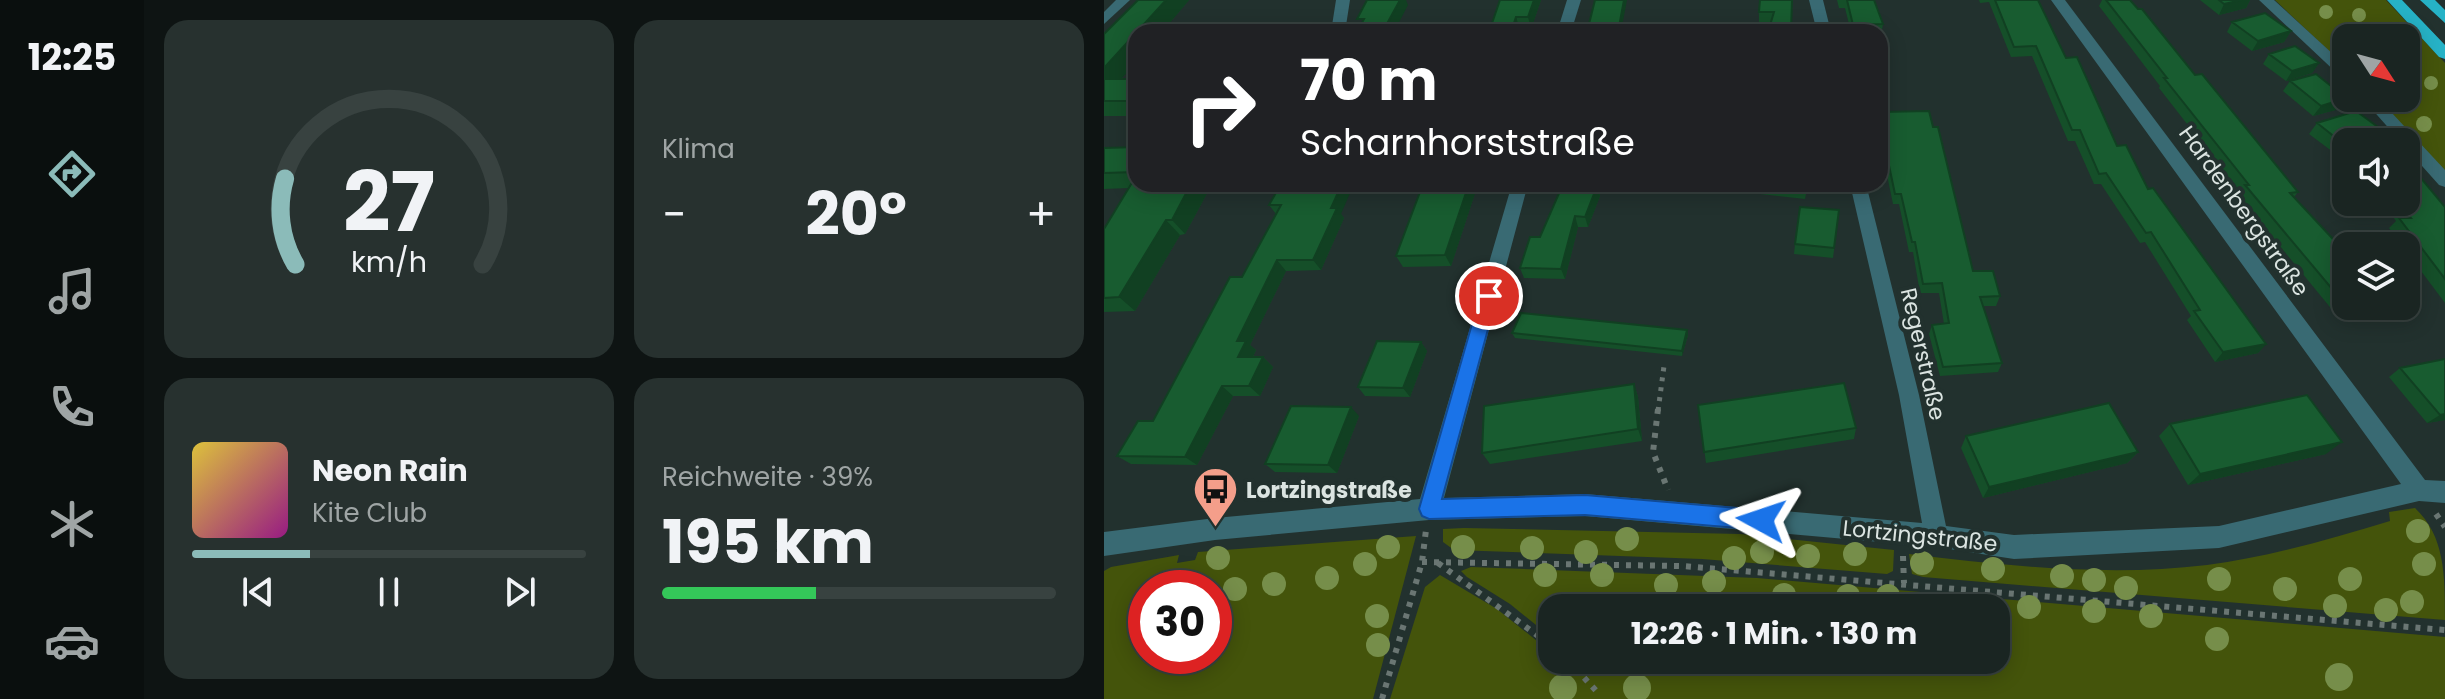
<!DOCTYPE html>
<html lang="de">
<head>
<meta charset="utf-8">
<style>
  :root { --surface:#1a2522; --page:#27312f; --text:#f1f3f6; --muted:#9fa5a5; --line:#384240; --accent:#8bbbb9 }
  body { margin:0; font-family:Poppins,sans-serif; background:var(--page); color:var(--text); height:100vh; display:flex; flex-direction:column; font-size:30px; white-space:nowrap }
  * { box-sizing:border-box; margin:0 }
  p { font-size:26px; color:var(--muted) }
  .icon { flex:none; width:44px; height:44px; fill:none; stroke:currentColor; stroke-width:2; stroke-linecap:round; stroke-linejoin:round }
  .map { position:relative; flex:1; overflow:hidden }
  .panel { display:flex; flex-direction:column; gap:20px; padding:20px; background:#0e1413; width:960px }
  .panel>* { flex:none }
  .guide { position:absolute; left:24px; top:24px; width:760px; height:168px; border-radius:24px; box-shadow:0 4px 20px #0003,0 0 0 2px var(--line); background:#202124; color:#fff; overflow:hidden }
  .needle { width:52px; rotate:126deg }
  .controls { position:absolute; left:1228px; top:24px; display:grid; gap:16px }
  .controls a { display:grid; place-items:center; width:88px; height:88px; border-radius:16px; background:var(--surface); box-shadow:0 4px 20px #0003,0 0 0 2px var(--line); font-size:40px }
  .speed { position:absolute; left:24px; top:570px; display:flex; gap:16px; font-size:40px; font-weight:700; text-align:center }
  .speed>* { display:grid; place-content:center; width:104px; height:104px; border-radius:50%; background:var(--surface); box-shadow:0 4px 20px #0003,0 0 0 2px var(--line); line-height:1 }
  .speed .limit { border:12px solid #d22; background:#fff; color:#111 }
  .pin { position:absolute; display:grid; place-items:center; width:68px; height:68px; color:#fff; margin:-34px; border:4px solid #fff; border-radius:50%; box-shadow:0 2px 8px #0007 }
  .me { position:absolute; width:88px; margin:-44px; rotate:275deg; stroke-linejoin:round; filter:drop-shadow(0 0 6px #0008) }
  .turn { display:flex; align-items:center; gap:28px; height:168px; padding:0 40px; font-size:36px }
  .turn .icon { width:104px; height:104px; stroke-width:2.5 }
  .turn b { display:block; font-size:56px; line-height:68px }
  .big { font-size:60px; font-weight:700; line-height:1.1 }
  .panel .tile { flex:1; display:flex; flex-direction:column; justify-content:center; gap:12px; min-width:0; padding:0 28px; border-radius:24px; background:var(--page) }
  .panel .dial { align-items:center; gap:0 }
  .dial svg { height:208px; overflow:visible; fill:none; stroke:var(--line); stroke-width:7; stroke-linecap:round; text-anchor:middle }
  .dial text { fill:var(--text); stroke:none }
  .song { display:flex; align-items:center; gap:24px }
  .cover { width:96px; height:96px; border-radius:12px; background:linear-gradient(135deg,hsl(50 70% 55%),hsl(310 70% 35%)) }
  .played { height:8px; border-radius:4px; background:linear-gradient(90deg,var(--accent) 30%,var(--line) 30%) }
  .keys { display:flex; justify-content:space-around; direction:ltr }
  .heat { display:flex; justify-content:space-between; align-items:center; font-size:44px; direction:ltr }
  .charge { height:12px; border-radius:6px; background:linear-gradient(90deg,#34c759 39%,var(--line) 0) }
  .panel .tiles { flex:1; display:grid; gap:20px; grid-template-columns:repeat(2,1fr) }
  .trip { position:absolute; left:434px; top:594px; width:472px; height:80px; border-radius:24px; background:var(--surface); box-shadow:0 4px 20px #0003,0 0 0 2px var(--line); font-weight:700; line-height:80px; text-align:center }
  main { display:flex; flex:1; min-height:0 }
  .tabs { display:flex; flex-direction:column; width:144px; justify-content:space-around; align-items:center; background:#0a0f0e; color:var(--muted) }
  .tabs .icon { width:56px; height:56px }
  .tabs .active { color:var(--accent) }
  .tabs b { font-size:36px; color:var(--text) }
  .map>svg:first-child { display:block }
</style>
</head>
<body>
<main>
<nav class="tabs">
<b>12:25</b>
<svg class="icon active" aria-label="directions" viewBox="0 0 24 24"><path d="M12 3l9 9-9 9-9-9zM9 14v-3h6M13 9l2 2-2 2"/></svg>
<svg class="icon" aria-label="music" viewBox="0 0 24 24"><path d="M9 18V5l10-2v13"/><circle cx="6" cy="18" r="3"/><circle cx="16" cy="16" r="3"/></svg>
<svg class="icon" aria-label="phone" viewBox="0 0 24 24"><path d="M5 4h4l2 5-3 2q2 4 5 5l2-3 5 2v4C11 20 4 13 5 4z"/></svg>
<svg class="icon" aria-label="climate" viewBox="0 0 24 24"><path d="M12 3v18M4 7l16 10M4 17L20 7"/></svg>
<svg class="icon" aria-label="car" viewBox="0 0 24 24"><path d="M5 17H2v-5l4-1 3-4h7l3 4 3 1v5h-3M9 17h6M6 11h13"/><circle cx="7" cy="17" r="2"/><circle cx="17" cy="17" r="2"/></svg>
</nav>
<section class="panel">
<div class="tiles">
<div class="tile dial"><svg viewBox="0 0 100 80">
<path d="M14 69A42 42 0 1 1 86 69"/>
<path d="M14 69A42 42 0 0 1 10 36" stroke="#8bbbb9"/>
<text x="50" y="56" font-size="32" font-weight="700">27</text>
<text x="50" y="72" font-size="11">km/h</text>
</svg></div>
<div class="tile"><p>Klima</p>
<div class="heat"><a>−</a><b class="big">20°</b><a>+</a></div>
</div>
<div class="tile">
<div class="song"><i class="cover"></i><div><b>Neon Rain</b><p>Kite Club</p></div></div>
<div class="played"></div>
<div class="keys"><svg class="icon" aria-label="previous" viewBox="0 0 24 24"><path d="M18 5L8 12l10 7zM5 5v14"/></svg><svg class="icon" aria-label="pause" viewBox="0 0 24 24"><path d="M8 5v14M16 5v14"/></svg><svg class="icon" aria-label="next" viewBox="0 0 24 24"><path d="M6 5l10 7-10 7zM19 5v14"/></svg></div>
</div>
<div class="tile"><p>Reichweite · 39%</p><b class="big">195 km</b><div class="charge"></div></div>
</div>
</section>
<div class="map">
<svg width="1341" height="699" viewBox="0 0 1341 699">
  <rect width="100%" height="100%" fill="#22312e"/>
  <path fill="#44540b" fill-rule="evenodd" d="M1171,0h111l59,63v111l-68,-76h29v-60h-60v29z
    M1311,508c30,28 30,67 30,112l-522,-43 -11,-3 -3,-20c98,12 199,23 298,11 62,-8 123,-26 183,-44l-1,-9z
    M360,528l276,6 154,16 -1,21 -6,3 -185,-15 -248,-9 -11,-8v-13z
    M312,536l-43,163h-269v-128l7,-4 68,-12 -2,8 18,-3 3,-8zM42,588h68v68h-68z
    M367,567l286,11 688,59v62h-1055l35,-112 15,-12 57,34 55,44v7h444v-52h-444v30l-42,-34 -43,-27 -6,-6z"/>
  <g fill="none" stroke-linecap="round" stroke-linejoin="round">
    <path stroke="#6a7673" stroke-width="5" stroke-dasharray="4 6" stroke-linecap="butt" d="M554,411l6,-45"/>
    <path stroke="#6a7673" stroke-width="6" stroke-dasharray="5 7" stroke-linecap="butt" d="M554,409l-5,43 15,38
      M1332,514l9,13
      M799,556l1,27
      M318,562l260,4 763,64
      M334,563l114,83
      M464,660l31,34
      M278,699l40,-137 4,-32"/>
    <path fill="#396a73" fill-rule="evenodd" d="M232,0h14l-5,32h-14z
      M463,0h14l-10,32h-14z
      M705,0h14l8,32h-14z
      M947,0h14l360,480 20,1v22l-26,-2 -200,47 -205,11 -78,-12 -351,-31 -156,4 -214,20 -111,16v-24l111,-14 205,-19 92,-315h16l-84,314 141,-4 337,29 -23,-128 -49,-211h16l53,211 27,131 68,9 205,-9 182,-42z
      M1155,0h15l72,66v12l-5,-1z
      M1258,98h16l67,72v17l-6,-2 -33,-37v-6h-5z"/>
    <path fill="#396a73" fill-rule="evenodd" d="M12,0h14l-26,24v-12z"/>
    <path fill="#26b2c6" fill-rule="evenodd" d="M1283,0h15l43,45v14l-6,-2z
      M1316,0h15l10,10v13z"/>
  </g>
  <g fill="#768e4a">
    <circle cx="1222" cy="12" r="7"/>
    <circle cx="1255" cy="15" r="7"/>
    <circle cx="1327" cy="83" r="7"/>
    <circle cx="1320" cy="124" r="8"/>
    <circle cx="1314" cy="531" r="12"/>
    <circle cx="523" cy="539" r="12"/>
    <circle cx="284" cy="547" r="12"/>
    <circle cx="359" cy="547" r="12"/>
    <circle cx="428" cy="548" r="12"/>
    <circle cx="482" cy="552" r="12"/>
    <circle cx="658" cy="552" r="12"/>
    <circle cx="751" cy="554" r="12"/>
    <circle cx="704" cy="556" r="12"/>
    <circle cx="114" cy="558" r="12"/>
    <circle cx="630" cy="558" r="12"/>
    <circle cx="818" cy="563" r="12"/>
    <circle cx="261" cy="564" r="12"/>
    <circle cx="1320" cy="564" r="12"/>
    <circle cx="889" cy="569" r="12"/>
    <circle cx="441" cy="575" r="12"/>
    <circle cx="498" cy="575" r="12"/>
    <circle cx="958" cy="576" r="12"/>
    <circle cx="223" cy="578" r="12"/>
    <circle cx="1115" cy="579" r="12"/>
    <circle cx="1246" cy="579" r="12"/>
    <circle cx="990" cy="580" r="12"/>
    <circle cx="610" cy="582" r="12"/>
    <circle cx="170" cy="584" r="12"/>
    <circle cx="562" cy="585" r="12"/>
    <circle cx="1022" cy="588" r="12"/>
    <circle cx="131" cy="589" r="12"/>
    <circle cx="1181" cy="589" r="12"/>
    <circle cx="680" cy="595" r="12"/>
    <circle cx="744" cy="596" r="12"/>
    <circle cx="784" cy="596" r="12"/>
    <circle cx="1308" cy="602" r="12"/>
    <circle cx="1231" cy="606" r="12"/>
    <circle cx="925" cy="607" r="12"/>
    <circle cx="1282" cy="610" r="12"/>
    <circle cx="990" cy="611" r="12"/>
    <circle cx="273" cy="616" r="12"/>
    <circle cx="1047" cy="616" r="12"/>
    <circle cx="1113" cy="639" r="12"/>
    <circle cx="274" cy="645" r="12"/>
    <circle cx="1235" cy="677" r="14"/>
    <circle cx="459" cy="688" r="14"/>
    <circle cx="533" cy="688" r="14"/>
  </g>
  <path fill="#154f29" d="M34,0h51l-27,32h-26v30l-15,17h15v37h-32v-82z
    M437,0l-10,29h-11l-1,3h-39l10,-3z
    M689,0l-22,22h-12v-10z
    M733,0h37l9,24 -2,11h-1v-3h-29l-6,-24h-6z
    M875,0h59l28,58 51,88 149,198 -8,9 -43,9 -28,-42 4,-4 -46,-74 -5,1 -39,-59h-7l-19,-43h-7l-36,-85 -21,1 -22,-55 -9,1z
    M998,0h28l168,192 -4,5 52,56v53h21l-33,6 -96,-117 2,-3 -81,-104 1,-2 -61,-80z
    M1096,0h50l-4,8 -27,7z
    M1128,22l59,9 -7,11 -32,9 -25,-19z
    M1165,54l50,9 -7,10 -26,8 -23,-17z
    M1186,81l49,28 -26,7 -30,-25z
    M776,112l93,159 27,25 -4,10h-13l19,57 -4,9 -58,4 -11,-42 3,-9 12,-1 -5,-31h-19l-7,-41h-4l-10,-48h-6l-13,-63z
    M1213,123l29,19v12l-1,-1 -8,2 -28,-21z
    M32,147v37h76l-27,50 -5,1 -45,76 -31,1v-83l25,-41 -25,1v-41z
    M177,184l60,30 3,4 -23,52 -35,1 -36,74 6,5 -3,7h10l10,10 -13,29h-27l-36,69 -66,-1 -14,-8 36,-35 89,-144 34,-63 -7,-9z
    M319,184h55l-27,82 -48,1 -7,-11z
    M647,184h57l-3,15 -54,-6z
    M493,186l3,10 -12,31h-10l-13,52 -41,-1 -4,-10 20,-31z
    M1278,202h24l39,5v96l-39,-52v-5h-4l-13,-18 7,-7z
    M735,210l-6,48 -39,-4 1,-10z
    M583,330l1,5 -6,21 -167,-18 -3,-5z
    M317,342l6,9 -17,46 -45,-1 -7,-9z
    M1296,368l45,52 -18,3 -38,-46z
    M530,384l4,13 4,44 -152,23 -8,-11z
    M594,405l158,23 -2,11 -148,24z
    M255,416l-22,57 -62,-1 -10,-8z
    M1066,424l156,30 -138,31 -29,-49z
    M862,436l172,16 -11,11 -144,35 -22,-50z"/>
  <path fill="#114022" d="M62,0h23l-27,32h-25z
    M296,0h6l2,5 -14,27 -11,-1z
    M430,0h7l-10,29 -3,-12z
    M520,0h3l-6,32h-3z
    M1138,0h8l-4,8 -27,7 5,-11z
    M412,17l4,12 -1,3h-8z
    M1187,31l-7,11 -32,9 6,-10z
    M32,33v29l-28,32 -4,-5v-21z
    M1215,63l-7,10 -26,8 6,-10z
    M1243,98l-8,11 -26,7 8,-10z
    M1241,145h1v6l-9,4z
    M87,184h21l-27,50 -13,-14z
    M238,184h12l-13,30 3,4 -23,52 -8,-10 18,-52z
    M365,184h9l-27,82 -6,-11z
    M493,186l3,10 -12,31 -3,-10z
    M471,216l3,11 -13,52 -4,-10z
    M62,220l14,15 -45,76 -16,-14z
    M173,260l9,11 -36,74 6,5 -8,17 -10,-10 -1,-16z
    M583,330l1,5 -6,21v-5z
    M317,342l6,9 -17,46 -7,-9z
    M1162,344l-8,9 -43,9 8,-10z
    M159,357l10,10 -13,29 -11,-10z
    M530,384l4,13 4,44 -4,-12z
    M118,386l11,10 -36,69 -12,-8z
    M247,407l8,9 -22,57 -9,-8z
    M1341,414v6l-18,3 13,-8z
    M1238,442l-16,12 -138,31 12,-11z
    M1034,452l-11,11 -144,35 6,-11z"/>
  <path fill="#185c30" stroke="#114022" stroke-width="2" d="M34,0h28l-62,68v-34z
    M263,0h33l-17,31h13v1h-39l7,-13h-7z
    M396,0h34l-6,17h-12l-5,15h-31l1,-3h9z
    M491,0h29l-6,32h-31z
    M656,0h32l-1,32h-23l6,-20h-15z
    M743,0h27l9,24 -30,1z
    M891,0h43l28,58 11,-1 40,89 9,-1 22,44 5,-1 113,156 -43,8 -29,-41 6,-1 -49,-78 -5,1 -40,-60 -7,1 -19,-44h-8l-36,-84 -22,1z
    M1002,0h24l8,9h4l53,66 7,-1 96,118 -8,1 56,60v49h-3l-98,-117h4l-85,-107h3z
    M1115,0h23l-18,4z
    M1161,13l26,18 -33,10 -26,-19z
    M1191,46l24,17 -27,8 -23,-17z
    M1212,74l30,24h1l-26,8 -31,-25z
    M0,79h32v22h-32z
    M825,111l4,16h5l35,144h20l7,25 -20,1 22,66 -59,4 -11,-42 17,-2 -7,-40 -19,1 -8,-42h-3l-11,-48h-6l-15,-71v-11z
    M1252,111l26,19 9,12h-45v3h-1l-28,-22z
    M32,147v25l-32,1v-25z
    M1302,160l39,47v72l-46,-61h12l-12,-16h7z
    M32,176v8h55l-19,36h-6l-47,77 -15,1v-69z
    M177,184h61l-11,24h6l-24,52h-36l-40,81h9l-8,16h25l-14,29h-27l-37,71 -68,-1 21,-35h15l77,-144h12l39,-72h-12z
    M319,184h46l-24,71 -49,1z
    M459,184l34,2 -12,31 -10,-1 -14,53 -41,-1 10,-31h10z
    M661,184h41l-1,5z
    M696,207l39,3 -5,38 -39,-4z
    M417,313l166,17 -5,21 -170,-18z
    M273,341l44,1 -18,46 -45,-1z
    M1341,359v55l-5,1 -40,-47z
    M740,383l12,45 -152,24 -6,-47z
    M530,384l4,45 -156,24 2,-47z
    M1203,395l35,47 -142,32 -30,-50z
    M1005,403l29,49 -149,35 -23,-51z
    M187,406l60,1 -23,58 -63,-1z"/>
  <path fill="#1a73e8" stroke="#114b97" stroke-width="2" d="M385,289l8,7 -55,203 143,-4 176,15 7,3 3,7 -3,7 -7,3 -176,-15 -156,4 -7,-3 -3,-7 61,-213z"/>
  <defs>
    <symbol id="bus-pin" viewBox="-11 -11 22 30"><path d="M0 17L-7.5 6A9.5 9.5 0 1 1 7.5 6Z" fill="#f49e8a" stroke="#22312e"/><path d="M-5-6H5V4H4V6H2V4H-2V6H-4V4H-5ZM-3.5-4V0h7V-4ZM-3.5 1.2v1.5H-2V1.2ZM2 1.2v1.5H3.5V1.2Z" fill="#111"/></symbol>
  </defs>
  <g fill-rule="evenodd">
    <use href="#bus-pin" x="86" y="464" width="51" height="69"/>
  </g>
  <g text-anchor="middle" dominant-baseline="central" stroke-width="8" stroke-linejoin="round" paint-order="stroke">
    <g font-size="22" fill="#dbe4e1" stroke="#22312e">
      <text transform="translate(1140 211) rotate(54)">Hardenbergstraße</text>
      <text transform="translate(819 354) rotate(77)">Regerstraße</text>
      <text transform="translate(816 536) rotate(6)">Lortzingstraße</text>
    </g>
    <g font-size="22" font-weight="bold" fill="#dbe4e1" stroke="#22312e" text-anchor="start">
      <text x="142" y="490">Lortzingstraße</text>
    </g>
  </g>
</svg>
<div class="controls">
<a><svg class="needle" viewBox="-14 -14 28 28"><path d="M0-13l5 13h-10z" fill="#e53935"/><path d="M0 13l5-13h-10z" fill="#9fa5a5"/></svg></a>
<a><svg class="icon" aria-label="sound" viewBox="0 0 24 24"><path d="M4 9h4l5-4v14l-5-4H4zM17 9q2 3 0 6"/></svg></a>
<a><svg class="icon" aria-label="layers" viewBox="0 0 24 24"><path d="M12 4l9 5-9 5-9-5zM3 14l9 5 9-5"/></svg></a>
</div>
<div class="speed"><div class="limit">30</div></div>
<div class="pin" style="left:385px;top:296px;background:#d93025"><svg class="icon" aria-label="arrive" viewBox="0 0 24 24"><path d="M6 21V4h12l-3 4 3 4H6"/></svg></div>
<svg class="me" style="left:657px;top:520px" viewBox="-20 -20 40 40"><path d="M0-17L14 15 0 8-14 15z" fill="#1a73e8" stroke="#fff" stroke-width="4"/></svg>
<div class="trip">12:26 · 1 Min. · 130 m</div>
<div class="guide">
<div class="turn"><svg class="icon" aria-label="right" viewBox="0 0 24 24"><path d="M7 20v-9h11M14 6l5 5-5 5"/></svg><div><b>70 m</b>Scharnhorststraße</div></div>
</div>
</div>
</main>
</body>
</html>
